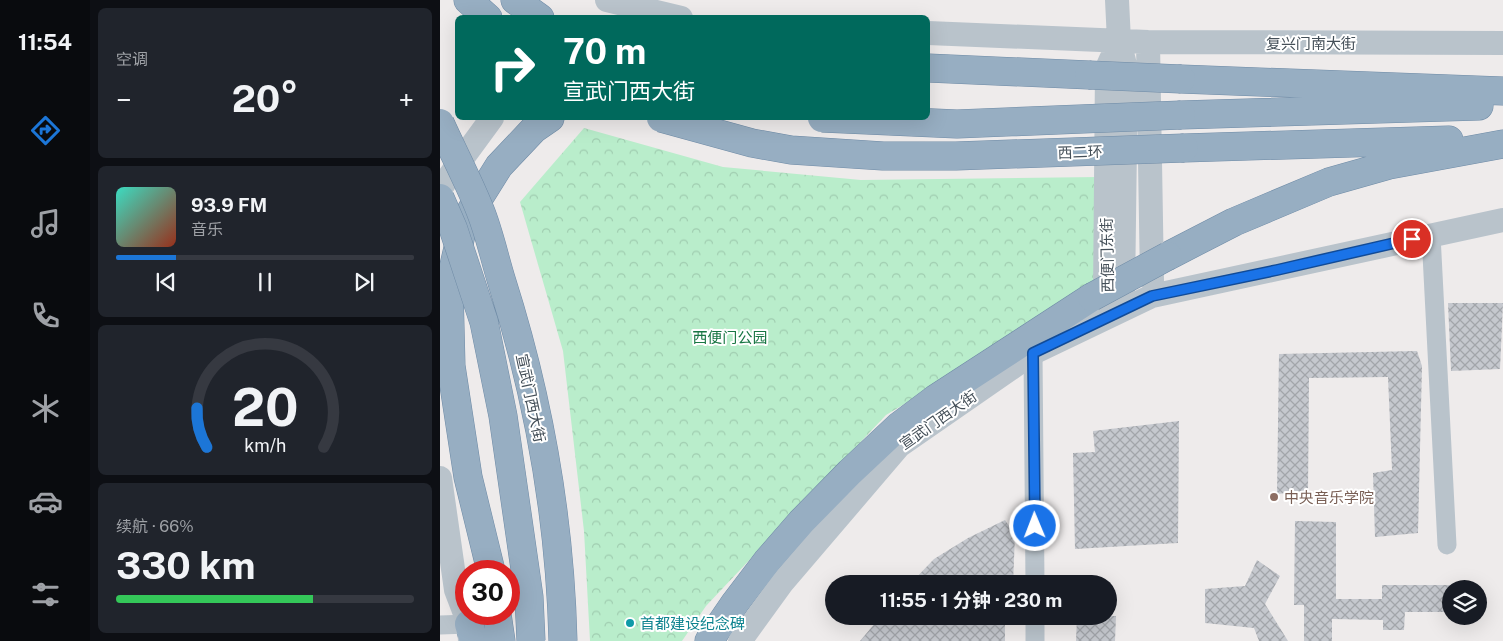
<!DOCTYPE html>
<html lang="zh">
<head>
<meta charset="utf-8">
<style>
  :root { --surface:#171b24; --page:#20242c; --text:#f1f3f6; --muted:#9ea1a6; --line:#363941; --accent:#1c76d7 }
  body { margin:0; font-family:"Public Sans","Noto Sans SC",sans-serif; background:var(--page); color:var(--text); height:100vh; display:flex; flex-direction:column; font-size:19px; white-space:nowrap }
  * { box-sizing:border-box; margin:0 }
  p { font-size:16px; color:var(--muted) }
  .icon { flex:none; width:28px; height:28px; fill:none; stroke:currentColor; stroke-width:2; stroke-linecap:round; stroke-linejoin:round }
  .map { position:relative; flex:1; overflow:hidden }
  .side { display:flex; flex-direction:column; gap:8px; padding:8px; background:#0d0f14; width:350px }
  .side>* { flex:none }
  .guide { position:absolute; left:15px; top:15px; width:475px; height:105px; border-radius:8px; box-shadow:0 5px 20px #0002; background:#00695c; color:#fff; overflow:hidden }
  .tools { position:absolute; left:1002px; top:580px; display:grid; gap:10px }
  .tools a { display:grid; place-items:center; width:45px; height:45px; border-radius:50%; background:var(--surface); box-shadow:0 5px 20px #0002; font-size:25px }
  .speed { position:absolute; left:15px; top:560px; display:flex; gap:10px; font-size:25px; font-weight:700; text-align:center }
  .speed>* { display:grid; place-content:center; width:65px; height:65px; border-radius:50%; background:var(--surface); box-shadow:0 5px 20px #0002; line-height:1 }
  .speed .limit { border:8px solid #d22; background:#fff; color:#111 }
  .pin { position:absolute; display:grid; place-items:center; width:42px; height:42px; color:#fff; margin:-21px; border:2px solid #fff; border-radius:50%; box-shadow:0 1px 5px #0007 }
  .me { position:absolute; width:55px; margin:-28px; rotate:359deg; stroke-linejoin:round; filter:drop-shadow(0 0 4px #0008) }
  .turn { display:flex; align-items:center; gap:18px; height:105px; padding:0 25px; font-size:22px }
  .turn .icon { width:65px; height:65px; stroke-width:2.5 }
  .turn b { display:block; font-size:35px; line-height:42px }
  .big { font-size:38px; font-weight:700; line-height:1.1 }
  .side .card { flex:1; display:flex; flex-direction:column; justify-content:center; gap:8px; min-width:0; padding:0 18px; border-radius:8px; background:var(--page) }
  .side .dial { align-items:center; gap:0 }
  .dial svg { height:130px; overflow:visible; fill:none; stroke:var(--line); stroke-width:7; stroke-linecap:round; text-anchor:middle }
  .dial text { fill:var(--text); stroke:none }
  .song { display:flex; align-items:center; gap:15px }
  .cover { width:60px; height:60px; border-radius:8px; background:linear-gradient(135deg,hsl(170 70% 55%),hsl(10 70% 35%)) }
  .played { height:5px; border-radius:2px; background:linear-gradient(90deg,var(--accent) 20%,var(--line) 20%) }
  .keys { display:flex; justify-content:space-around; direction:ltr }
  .heat { display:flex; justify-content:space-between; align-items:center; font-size:28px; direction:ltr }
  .charge { height:8px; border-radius:4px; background:linear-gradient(90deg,#34c759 66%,var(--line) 0) }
  .trip { position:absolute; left:385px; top:575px; width:292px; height:50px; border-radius:25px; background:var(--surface); box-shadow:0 5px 20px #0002; font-weight:700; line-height:50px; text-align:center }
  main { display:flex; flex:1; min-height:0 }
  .dock { display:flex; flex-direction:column; width:90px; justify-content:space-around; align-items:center; background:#090b0e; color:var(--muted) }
  .dock .icon { width:35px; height:35px }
  .dock .current { color:var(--accent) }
  .dock b { font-size:22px; color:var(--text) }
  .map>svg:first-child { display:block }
</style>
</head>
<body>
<main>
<nav class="dock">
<b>11:54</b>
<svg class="icon current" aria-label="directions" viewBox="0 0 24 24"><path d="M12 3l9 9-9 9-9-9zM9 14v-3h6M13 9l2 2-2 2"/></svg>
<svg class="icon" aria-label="music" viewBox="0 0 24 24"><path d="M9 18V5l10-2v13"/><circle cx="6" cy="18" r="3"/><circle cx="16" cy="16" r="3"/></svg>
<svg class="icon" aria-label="phone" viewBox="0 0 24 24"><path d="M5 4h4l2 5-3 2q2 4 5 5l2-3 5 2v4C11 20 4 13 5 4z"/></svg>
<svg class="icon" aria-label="climate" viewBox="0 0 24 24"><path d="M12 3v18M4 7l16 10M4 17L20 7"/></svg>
<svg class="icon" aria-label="car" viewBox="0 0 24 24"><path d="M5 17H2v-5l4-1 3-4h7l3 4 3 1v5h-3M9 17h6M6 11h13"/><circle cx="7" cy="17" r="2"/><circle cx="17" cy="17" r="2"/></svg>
<svg class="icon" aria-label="filters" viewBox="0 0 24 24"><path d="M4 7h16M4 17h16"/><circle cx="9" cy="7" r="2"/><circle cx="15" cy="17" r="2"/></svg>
</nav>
<section class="side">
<div class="card"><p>空调</p>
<div class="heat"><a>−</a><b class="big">20°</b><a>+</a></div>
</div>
<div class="card">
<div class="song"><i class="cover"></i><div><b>93.9 FM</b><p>音乐</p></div></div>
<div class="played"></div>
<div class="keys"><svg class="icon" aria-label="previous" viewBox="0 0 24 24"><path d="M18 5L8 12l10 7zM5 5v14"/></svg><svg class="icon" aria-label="pause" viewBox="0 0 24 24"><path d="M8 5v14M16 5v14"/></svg><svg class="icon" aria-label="next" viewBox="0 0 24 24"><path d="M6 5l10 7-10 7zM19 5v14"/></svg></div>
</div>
<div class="card dial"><svg viewBox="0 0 100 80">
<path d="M14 69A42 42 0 1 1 86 69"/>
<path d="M14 69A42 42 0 0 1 8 45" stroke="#1c76d7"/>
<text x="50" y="56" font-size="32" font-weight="700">20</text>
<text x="50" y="72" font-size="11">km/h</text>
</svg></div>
<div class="card"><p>续航 · 66%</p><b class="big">330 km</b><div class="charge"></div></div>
</section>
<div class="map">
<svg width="1063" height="641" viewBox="0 0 1063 641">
  <defs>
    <pattern id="forest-crowns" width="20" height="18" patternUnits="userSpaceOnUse" patternTransform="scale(1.25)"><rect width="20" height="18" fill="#b9edcb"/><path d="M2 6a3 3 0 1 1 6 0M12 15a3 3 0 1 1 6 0" fill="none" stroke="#a0cdb0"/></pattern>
    <pattern id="building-cross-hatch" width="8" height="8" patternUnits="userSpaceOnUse" patternTransform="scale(1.25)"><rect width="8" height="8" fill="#c5c8ce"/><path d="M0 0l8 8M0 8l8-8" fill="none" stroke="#a2a5aa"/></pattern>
  </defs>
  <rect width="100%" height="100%" fill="#eeebeb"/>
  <path fill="url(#forest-crowns)" d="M144,128l139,39 138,13 238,-3 -1,111 -212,127 -180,191 -24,35h-92l-6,-110 -21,-180 -43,-149z"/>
  <path fill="url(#building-cross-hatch)" d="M1008,303h55l-3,66 -49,2z
    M977,351l5,15 -4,167 -43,4 -2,-64 19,-3 -4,-93 -79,1 -1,113 -31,3 2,-140z
    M739,421l-1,122 -103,6 -2,-96 22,-1 -2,-21z
    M565,520l10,15 -2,49h-103l24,-25 34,-21z
    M855,521l41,1v77h46v-14h69v27h-46l-1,18h-21v-10l-51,-1v22h-28v-36h-10z
    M817,560l23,16 -15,28 23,37h-29l-5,-13 -49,-5v-34l40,-3z
    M441,616h124v25h-145z
    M637,616h39l-1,25h-39z"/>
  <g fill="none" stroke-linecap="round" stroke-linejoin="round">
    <defs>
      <path id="trunk" d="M28,0l20,18
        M75,0l25,18
        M488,68l161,7
        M741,79l322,12
        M741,115l298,-9
        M744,148l265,-8
        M728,256l66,-34 95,-40 60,-17 114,-21
        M51,571l-23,-94 -17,-111 -2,-79 15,-65 35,-56 35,-37 16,-11
        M57,614l4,27
        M29,624l5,17
        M269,641l26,-38 32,-42 34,-39 49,-50 49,-46 36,-27 157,-102"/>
    </defs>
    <use href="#trunk" stroke="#6f8ba6" stroke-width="29"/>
    <path stroke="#b9c3cb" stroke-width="19" d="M991,235l16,310
      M593,353l2,231
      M595,616v25
      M0,625l29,-1"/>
    <path stroke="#b9c3cb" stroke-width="24" d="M167,0l74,18
      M677,0l2,41 7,28 -3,226
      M488,33l220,9 355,1
      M708,42l4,238
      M0,189l52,-71
      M670,304l-5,-8 2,-228 4,-9
      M0,478l16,112 13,34 1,17
      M300,641l42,-58 117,-137 134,-93 119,-57 351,-76"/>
    <use href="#trunk" stroke="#97aec2" stroke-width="28"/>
    <defs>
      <path id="trunk-bridge" d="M649,75l92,4
        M221,118l91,25 39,7 92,6h73l228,-8
        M382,118l135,6 224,-9
        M0,123c13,29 28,57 40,87 9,22 14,46 21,69 37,116 59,240 62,362
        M0,198l13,30 31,94 19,94 26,181 2,44
        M652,297l76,-41"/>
    </defs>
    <use href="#trunk-bridge" stroke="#6f8ba6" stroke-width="29" stroke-linecap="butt"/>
    <use href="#trunk-bridge" stroke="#97aec2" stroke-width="28"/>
  </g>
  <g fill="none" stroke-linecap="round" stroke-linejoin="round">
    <defs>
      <path id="route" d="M595,526l-2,-173 119,-57 125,-26 135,-31"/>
    </defs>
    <use href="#route" stroke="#114b97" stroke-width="12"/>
    <use href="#route" stroke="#1a73e8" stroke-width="9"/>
  </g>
  <circle fill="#8d6e63" stroke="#fff" stroke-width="2" cx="834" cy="497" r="5"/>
  <circle fill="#0f9aa8" stroke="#fff" stroke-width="2" cx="190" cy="623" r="5"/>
  <g text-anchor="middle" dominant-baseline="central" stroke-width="4" stroke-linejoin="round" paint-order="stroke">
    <g font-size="15" fill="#444f58" stroke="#fff">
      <text x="871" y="43">复兴门南大街</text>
      <text transform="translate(640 152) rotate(-2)">西二环</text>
      <text transform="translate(667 255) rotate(-91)">西便门东街</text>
      <text transform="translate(91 398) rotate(78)">宣武门西大街</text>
      <text transform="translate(498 420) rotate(-35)">宣武门西大街</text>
    </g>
    <g font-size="15" fill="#187643" stroke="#fff">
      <text x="290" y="337">西便门公园</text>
    </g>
    <g font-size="15" fill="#785e54" stroke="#fff" text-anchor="start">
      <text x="844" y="497">中央音乐学院</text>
    </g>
    <g font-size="15" fill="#0d838f" stroke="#fff" text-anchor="start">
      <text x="200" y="623">首都建设纪念碑</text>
    </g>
  </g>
</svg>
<div class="tools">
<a><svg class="icon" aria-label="layers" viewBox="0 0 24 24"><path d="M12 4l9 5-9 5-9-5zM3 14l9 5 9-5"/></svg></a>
</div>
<div class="speed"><div class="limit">30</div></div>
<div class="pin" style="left:972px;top:239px;background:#d93025"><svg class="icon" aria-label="arrive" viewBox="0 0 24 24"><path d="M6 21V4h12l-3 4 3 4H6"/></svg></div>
<svg class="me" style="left:595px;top:526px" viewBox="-20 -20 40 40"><circle r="17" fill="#1a73e8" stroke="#fff" stroke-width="3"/><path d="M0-11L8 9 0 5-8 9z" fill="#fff"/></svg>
<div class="trip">11:55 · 1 分钟 · 230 m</div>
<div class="guide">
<div class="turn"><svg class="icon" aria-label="right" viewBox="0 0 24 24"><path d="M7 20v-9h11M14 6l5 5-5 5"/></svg><div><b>70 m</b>宣武门西大街</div></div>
</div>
</div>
</main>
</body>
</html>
